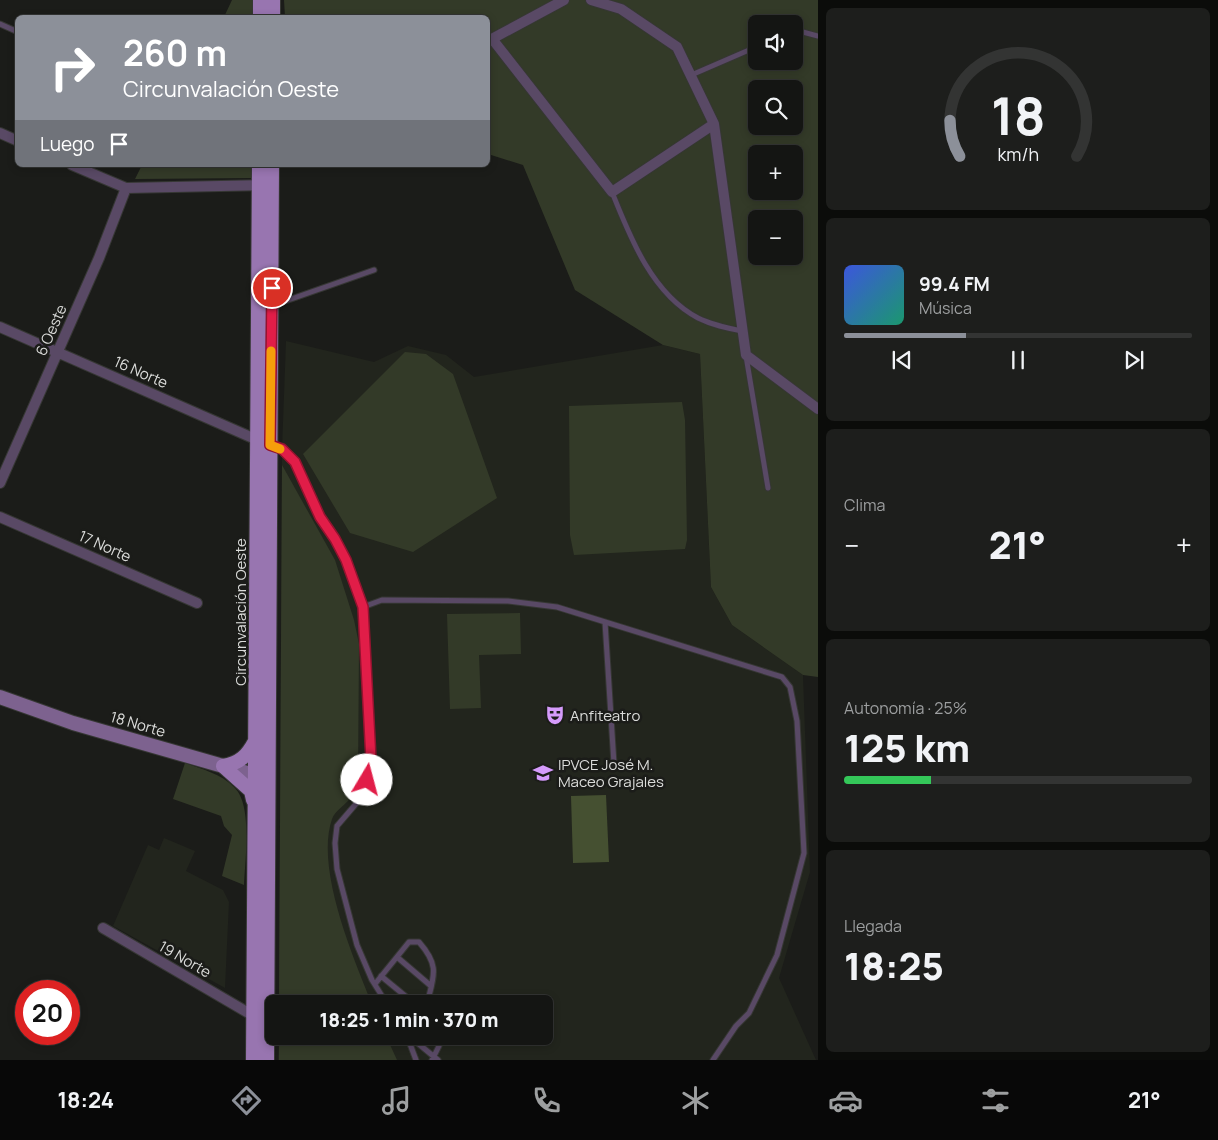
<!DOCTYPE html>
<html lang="es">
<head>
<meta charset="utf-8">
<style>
  :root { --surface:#141513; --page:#1d1e1c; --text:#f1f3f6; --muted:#9d9fa0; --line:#333433; --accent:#8c9099 }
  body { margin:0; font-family:Manrope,sans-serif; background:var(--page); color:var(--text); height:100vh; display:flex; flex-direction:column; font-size:19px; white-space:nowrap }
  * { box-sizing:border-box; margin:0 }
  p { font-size:16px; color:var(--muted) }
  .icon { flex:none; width:28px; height:28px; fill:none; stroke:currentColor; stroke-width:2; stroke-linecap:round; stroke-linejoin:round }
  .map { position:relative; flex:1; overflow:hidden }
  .panel { display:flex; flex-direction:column; gap:8px; padding:8px; background:#0b0c0a; width:400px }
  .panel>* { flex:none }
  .guide { position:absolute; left:15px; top:15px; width:475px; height:152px; border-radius:8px; box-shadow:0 2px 8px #0003,0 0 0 1px var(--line); background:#8c9099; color:#fff; overflow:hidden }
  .controls { position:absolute; left:748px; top:15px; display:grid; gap:10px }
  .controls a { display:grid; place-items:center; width:55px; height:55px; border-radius:8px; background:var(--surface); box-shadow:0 2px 8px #0003,0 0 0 1px var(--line); font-size:25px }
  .speed { position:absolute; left:15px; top:980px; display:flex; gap:10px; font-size:25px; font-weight:700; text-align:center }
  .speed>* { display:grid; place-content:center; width:65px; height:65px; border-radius:50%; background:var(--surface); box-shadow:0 2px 8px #0003,0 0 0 1px var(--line); line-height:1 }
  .speed .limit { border:8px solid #d22; background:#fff; color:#111 }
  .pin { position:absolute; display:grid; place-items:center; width:42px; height:42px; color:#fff; margin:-21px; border:2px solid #fff; border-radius:50%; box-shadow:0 1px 5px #0007 }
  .me { position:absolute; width:55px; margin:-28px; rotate:8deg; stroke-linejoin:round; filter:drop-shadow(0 0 4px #0008) }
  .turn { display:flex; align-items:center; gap:18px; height:105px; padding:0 25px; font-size:22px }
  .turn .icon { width:65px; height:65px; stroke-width:2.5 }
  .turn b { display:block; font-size:35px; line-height:42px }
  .then { display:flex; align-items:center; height:48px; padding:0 25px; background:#0003; gap:10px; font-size:19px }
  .big { font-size:38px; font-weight:800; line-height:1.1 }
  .panel .card { flex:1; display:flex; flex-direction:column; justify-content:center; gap:8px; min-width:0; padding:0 18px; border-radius:8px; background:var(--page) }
  .panel .dial { align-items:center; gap:0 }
  .dial svg { height:130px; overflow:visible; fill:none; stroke:var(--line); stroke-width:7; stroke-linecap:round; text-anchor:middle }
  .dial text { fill:var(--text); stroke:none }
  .song { display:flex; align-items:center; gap:15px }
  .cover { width:60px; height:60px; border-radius:8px; background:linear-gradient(135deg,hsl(230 70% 55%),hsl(160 70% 35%)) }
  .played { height:5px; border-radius:2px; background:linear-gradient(90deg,var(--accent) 35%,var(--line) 35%) }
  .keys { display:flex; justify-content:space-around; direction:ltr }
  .heat { display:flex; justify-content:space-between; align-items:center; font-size:28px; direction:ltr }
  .charge { height:8px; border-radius:4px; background:linear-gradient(90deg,#34c759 25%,var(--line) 0) }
  .trip { position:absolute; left:265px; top:995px; width:288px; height:50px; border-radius:8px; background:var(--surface); box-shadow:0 2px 8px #0003,0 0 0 1px var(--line); font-weight:800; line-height:50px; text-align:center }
  .dock { display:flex; height:80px; justify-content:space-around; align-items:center; background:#080808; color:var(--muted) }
  .dock .icon { width:35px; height:35px }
  .dock .on { color:var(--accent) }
  .dock b { font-size:22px; color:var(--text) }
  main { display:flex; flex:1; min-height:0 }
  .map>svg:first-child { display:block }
</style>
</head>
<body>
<main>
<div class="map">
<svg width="818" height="1060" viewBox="0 0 818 1060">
  <rect width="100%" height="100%" fill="#1b1c19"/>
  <path fill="#22251d" d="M286,341l88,21 34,-16 38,9 28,22 189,-32 37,9 11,233 21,38 71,50 7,197 -31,106 37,82h-538l1,-24h265v-32h-265l3,-555z
    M164,838l31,13 -9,20 37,19 6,12 -4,86 -112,-62 35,-81 11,5z"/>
  <path fill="#333a28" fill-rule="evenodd" d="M232,0h21l-1,17h-28z
    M284,0h534v677l-15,-2 -71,-50 -21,-38 -11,-233 -37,-9 -88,-55 -52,-125 -35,-11v-136l-203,-1zM756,24h38v37h-38zM756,89h38v37h-38zM756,154h38v37h-38zM756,219h38v37h-38z
    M142,165h109v13l-116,1z
    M405,352l21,2 27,20 44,124 -84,54 -63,-19 -47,-79z
    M682,402l3,18 2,120 -2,9 -111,6 -4,-20 -1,-129z
    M282,465l53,95 19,60 5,24 -1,134c-2,5 -3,13 -6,18 -5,8 -17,14 -20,23 -17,49 21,138 40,185h-93z
    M520,613l1,41 -42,1 2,53 -31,1 -3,-95z
    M185,763c17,6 36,11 49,24 19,18 11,72 10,98l-22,-9 10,-41 -8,-9 -3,-10 -48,-17z
    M279,1036h107l11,24h-118z"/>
  <path fill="#455031" d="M606,795l3,67 -36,1 -2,-67z"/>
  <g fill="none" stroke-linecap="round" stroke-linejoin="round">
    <defs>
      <path id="service" d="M0,24l18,8
        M794,33l5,-2 19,5
        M689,76l67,-29
        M612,192c18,45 40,102 86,126 14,7 29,10 44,13
        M274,305l100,-35
        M746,356l22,132
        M272,446l10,3 13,13 24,55 16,22 11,21 17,47 8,153 -10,38 -24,28 -2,17 2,26 20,76 15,35 15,24
        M363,607l19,-7 126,1 49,6 225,70 8,10 7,34 7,132 -27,102 -28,58 -13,13 -23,34
        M605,622l9,142
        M397,957l34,29
        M381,976l34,28
        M375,984l34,-42h10c21,24 15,33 8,62
        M407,1036l9,24
        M409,1036l29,24
        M432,1060l7,-14v-10"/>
      <path id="minor" d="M591,0l30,9 56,38 37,77 32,231 72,54
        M493,40l119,152 102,-68
        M488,41l76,-41
        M0,133l18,8
        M72,165l54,23 138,-3
        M0,327l262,115
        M0,483l99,-225 27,-70
        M0,517l197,86
        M103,928l149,87"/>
      <path id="secondary" d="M0,697l73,26 192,55"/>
      <path id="primary" d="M260,18v-18
        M273,18v-18
        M223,766l28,25 2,9
        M223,766c17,-3 24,-10 32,-25
        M253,1060l6,-895
        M267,1060l5,-895"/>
    </defs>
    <use href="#service" stroke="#363734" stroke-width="7"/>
    <use href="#minor" stroke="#363734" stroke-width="12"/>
    <use href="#secondary" stroke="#363734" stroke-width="16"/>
    <use href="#primary" stroke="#363734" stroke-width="16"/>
    <use href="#service" stroke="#594965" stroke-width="5"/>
    <use href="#minor" stroke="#594965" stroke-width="10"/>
    <use href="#secondary" stroke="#7d628f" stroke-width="14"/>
    <use href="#primary" stroke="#9875b0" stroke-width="14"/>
  </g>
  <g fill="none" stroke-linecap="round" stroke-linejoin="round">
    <defs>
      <path id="route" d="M272,288l-2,157 12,4 13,13 25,55 15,22 11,21 17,47 8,153 -4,20"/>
    </defs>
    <use href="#route" stroke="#92132f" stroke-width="12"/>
    <use href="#route" stroke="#e11d48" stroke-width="9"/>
    <path stroke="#f59e0b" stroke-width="9" d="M271,351l-1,94 10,4"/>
  </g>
  <defs>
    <symbol id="theatre-bare" viewBox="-9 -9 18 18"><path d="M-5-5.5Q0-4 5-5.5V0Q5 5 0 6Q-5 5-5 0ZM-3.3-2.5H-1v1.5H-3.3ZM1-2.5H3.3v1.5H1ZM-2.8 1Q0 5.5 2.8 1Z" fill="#d59bfb" stroke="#1b1c19" stroke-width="2.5" paint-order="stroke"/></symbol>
    <symbol id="school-bare" viewBox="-9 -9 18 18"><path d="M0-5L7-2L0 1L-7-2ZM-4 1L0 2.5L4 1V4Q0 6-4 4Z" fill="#d59bfb" stroke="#1b1c19" stroke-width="2.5" paint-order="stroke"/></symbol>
  </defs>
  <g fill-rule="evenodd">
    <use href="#theatre-bare" x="541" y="701" width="28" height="28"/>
    <use href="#school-bare" x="529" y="759" width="28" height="28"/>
  </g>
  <g text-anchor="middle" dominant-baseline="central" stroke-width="5" stroke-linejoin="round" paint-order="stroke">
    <g font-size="15" fill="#dbdcda" stroke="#1b1c19">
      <text transform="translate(51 330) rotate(-66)">6 Oeste</text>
      <text transform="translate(141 372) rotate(24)">16 Norte</text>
      <text transform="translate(105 546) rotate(24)">17 Norte</text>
      <text transform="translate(240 612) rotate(-90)">Circunvalación Oeste</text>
      <text transform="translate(138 724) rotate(16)">18 Norte</text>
      <text transform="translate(185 959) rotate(30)">19 Norte</text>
    </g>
    <g font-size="15" fill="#dbdcda" stroke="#1b1c19" text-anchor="start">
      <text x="570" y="715">Anfiteatro</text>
      <text x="558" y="764">IPVCE José M.<tspan x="558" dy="17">Maceo Grajales</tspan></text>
    </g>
  </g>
</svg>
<div class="controls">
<a><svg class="icon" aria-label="sound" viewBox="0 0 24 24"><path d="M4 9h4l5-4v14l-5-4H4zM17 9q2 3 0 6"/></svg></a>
<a><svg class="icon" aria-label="search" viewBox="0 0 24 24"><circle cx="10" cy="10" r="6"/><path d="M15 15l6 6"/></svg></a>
<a>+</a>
<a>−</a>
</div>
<div class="speed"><div class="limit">20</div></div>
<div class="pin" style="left:272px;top:288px;background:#d93025"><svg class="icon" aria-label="arrive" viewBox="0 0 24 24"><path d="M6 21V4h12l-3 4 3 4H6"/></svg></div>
<svg class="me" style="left:367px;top:780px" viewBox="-20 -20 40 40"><circle r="19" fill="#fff"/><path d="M0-13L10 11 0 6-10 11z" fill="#e11d48"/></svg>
<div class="trip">18:25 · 1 min · 370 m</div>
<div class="guide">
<div class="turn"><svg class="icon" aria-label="right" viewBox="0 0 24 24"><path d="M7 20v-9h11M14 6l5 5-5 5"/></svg><div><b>260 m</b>Circunvalación Oeste</div></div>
<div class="then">Luego<svg class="icon" aria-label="arrive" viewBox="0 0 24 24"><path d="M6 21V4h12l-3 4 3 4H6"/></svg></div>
</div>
</div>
<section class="panel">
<div class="card dial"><svg viewBox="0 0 100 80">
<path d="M14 69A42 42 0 1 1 86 69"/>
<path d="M14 69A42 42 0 0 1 8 47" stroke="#8c9099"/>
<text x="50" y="56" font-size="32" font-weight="700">18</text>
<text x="50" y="72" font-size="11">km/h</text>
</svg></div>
<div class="card">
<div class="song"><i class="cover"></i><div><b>99.4 FM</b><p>Música</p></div></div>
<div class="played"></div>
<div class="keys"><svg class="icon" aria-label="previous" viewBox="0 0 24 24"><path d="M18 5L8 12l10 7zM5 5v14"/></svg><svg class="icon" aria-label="pause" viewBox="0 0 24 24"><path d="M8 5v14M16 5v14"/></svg><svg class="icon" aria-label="next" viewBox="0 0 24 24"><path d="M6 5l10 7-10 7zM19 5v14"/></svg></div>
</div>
<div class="card"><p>Clima</p>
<div class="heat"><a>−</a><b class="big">21°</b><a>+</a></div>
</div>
<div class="card"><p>Autonomía · 25%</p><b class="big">125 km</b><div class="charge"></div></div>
<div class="card"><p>Llegada</p><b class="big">18:25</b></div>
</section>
</main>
<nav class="dock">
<b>18:24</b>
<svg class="icon on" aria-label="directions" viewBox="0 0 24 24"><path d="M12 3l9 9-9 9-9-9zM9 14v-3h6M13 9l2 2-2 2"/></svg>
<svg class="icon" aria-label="music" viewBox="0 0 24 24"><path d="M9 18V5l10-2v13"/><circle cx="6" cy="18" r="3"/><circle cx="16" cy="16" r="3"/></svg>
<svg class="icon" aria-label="phone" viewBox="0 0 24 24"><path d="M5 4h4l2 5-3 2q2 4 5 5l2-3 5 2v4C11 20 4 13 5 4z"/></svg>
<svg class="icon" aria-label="climate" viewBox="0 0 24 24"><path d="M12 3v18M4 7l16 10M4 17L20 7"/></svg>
<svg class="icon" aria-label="car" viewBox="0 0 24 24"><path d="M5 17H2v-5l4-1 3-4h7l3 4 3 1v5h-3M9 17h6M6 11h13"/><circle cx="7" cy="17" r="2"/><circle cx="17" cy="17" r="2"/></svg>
<svg class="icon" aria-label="filters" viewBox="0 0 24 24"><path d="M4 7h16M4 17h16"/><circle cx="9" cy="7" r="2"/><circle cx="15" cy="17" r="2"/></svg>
<b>21°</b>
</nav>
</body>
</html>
